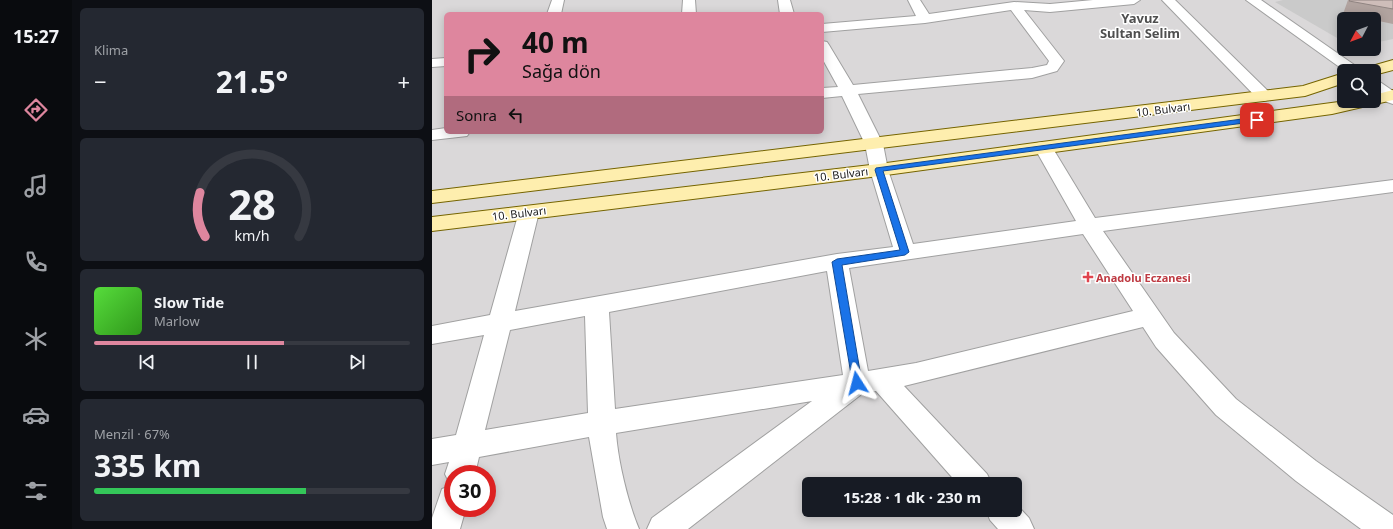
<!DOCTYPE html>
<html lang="tr">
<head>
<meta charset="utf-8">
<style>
  :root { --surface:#171b24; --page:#242831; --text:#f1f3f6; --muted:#9ea1a6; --line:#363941; --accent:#de869e }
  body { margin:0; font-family:"Noto Sans",sans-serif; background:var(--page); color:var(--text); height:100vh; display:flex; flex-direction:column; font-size:15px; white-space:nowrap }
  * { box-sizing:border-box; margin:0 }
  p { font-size:13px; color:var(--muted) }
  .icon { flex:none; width:22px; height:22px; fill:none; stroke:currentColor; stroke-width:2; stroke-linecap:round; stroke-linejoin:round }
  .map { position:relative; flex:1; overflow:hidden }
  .panel { display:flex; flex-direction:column; gap:8px; padding:8px; background:#0d0f14; width:360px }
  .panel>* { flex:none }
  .top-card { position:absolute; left:12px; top:12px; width:380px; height:122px; border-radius:6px; box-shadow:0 2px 10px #0003; background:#de869e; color:#111; overflow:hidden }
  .needle { width:26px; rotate:229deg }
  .controls { position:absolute; left:905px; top:12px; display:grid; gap:8px }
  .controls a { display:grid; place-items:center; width:44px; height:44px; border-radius:6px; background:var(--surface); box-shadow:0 2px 10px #0003; font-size:20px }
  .speed { position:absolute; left:12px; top:465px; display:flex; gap:8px; font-size:20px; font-weight:700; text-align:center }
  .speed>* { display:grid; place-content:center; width:52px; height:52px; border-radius:50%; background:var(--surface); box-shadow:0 2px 10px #0003; line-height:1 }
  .speed .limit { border:6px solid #d22; background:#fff; color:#111 }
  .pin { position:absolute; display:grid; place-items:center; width:34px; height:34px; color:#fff; margin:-17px; border-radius:8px; box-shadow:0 2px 6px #0006 }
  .me { position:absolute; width:44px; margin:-22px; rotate:351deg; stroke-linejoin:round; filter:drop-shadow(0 0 3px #0008) }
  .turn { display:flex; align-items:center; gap:14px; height:84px; padding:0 12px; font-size:18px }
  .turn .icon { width:52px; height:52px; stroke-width:2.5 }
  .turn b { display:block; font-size:28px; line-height:34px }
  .then { display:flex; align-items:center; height:38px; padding:0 12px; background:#0003; gap:8px; font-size:15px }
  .big { font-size:30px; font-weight:700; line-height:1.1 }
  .panel .tile { flex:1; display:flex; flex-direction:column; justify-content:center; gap:6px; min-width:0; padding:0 14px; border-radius:6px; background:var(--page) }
  .panel .dial { align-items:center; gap:0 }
  .dial svg { height:104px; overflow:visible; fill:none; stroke:var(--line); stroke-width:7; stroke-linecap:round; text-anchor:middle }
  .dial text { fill:var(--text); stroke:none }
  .song { display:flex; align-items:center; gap:12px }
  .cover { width:48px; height:48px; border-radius:6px; background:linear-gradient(135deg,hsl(110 70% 55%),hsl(110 70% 35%)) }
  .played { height:4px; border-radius:2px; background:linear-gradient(90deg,var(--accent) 60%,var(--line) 60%) }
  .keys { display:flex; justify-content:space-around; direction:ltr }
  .heat { display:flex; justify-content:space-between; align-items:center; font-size:22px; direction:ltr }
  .charge { height:6px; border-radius:3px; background:linear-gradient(90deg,#34c759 67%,var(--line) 0) }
  .trip { position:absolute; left:370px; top:477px; width:220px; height:40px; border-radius:6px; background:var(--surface); box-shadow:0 2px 10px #0003; font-weight:700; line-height:40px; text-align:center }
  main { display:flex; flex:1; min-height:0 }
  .tab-bar { display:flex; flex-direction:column; width:72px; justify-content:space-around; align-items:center; background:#090b0e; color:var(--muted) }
  .tab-bar .icon { width:28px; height:28px }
  .tab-bar .current { color:var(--accent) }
  .tab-bar b { font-size:18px; color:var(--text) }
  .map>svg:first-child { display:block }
</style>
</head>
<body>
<main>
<nav class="tab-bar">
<b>15:27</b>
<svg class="icon current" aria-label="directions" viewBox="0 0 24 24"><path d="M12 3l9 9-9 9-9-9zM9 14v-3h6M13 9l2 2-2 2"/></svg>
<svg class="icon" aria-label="music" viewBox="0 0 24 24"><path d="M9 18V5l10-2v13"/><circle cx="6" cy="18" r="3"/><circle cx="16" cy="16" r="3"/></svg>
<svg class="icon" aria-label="phone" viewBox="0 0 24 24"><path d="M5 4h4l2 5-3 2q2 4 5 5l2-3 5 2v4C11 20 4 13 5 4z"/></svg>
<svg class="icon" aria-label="climate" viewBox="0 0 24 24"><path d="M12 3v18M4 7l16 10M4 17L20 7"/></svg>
<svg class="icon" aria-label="car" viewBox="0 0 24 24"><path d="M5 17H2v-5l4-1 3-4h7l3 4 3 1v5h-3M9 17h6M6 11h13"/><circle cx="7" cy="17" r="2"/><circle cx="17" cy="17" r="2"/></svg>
<svg class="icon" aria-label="filters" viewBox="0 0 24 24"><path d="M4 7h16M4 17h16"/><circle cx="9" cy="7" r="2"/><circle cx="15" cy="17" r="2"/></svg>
</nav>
<section class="panel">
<div class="tile"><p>Klima</p>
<div class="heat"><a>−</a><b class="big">21.5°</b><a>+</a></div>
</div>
<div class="tile dial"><svg viewBox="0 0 100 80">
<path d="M14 69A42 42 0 1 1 86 69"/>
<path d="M14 69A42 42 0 0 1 10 35" stroke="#de869e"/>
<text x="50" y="56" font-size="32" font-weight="700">28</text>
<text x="50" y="72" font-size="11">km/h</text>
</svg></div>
<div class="tile">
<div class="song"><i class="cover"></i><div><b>Slow Tide</b><p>Marlow</p></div></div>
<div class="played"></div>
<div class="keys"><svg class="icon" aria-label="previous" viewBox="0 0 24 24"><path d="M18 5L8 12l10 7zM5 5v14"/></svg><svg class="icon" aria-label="pause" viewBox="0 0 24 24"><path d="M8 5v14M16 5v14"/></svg><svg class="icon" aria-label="next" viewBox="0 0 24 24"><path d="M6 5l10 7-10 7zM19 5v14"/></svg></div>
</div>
<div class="tile"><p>Menzil · 67%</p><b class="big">335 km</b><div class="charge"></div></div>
</section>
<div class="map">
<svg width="961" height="529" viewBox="0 0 961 529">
  <rect width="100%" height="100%" fill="#eee6e0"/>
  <path fill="#dad8d9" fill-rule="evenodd" d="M0,0h961v529h-961zM14,14h376v118h-376zM912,19h30v30h-30zM912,71h30v30h-30zM21,474h34v34h-34zM377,484h206v26h-206z"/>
  <path fill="#cacaca" d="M851,0h110v39l-19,4v-24h-30v23l-69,-40z"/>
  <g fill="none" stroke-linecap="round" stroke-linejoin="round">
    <defs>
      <path id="minor" d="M120,0h12l-3,14h-14z
        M251,0h12l1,14h-14z
        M346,0h12l4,14h-14z
        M476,0h12l9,14 85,-12 36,2 43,-4h47l-6,4 -84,8 -26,-2 40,51 -7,10 -25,7 -174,16 25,50 5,26 25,74 163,-23 -42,-74 3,-4 6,-1 6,1 3,4 43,71 298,-38v12l-290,39 71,102 62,66 80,62 77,54v14h-32l-65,-48 -80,-66 -60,-68 -13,-20 -239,59 83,88 5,10h-34l-82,-93 -13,2 -175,136h-41l5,-11 160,-117 -196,32c2,28 12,70 23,96h-32l-4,-12 -14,-80 -110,20 -4,17h-22v34h13l-6,21h-28v-11l10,-29 11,-4 -3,-1 -5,-10 4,-12 -17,3v-26l24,-4 28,-100 -52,9v-18l58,-11 29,-103 3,-5 7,-1 7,1 3,5 -24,99 322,-57 56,-7 -23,-77 -5,-26 -23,-48 -20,2v-10l16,-1 -16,-29v-17l5,1 2,3 24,40 179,-17 15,-3 2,-4 -38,-51 -86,13 -103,9v-8l94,-8zM651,234l50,77 -217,52 -48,8 -19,-103zM395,271l16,104 -228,34 -6,-97zM153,316l3,97 -103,17 25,-100z
        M730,0h13l95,93 2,3 -2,3 -6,2 -6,-2z
        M814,0h15l102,71h-18z
        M14,58v8l-14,1v-8z
        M942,80l6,2 13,9v13l-6,-2 -13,-9z
        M14,128v4h24l-3,4 -35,4v-10z
        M583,503l14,15 5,11h-36l-8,-9 -4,-10h29z"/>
      <path id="secondary" d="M961,60v10l-19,5v-4h-12l3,-3z
        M912,73v10l-39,13 -873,107v-12l871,-105z
        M961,90v10l-61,14 -453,62 -447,55v-14l447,-53 467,-63h28v-6z"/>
    </defs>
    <use href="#minor" stroke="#a0a0a0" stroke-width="2"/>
    <use href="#secondary" stroke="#756400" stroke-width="2"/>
    <use href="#minor" fill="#fff" fill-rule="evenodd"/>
    <use href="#secondary" fill="#feeeae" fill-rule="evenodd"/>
  </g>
  <path fill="#b1a39f" d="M916,0h45v24l-19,-4v-1h-6l-25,-5z"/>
  <path fill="#cebdb9" stroke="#908482" d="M918,0h43v9l-44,-8z"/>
  <path fill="#1a73e8" stroke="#114b97" d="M825,117l3,3 -1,1 -376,50 26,81 -4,3 -63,10 20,118 -1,3h-8l-21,-124 5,-3 63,-9 -25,-80 1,-2z"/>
  <path fill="#e0444e" stroke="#fff" stroke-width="1.5" d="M654 271h4v4h4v4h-4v4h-4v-4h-4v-4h4z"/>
  <g text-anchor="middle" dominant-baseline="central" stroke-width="3" stroke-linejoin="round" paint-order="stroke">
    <g font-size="11" fill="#1c1c1c" stroke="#fff">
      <text transform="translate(731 109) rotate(-7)">10. Bulvarı</text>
      <text transform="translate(409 174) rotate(-7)">10. Bulvarı</text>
      <text transform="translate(87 213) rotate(-7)">10. Bulvarı</text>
    </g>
    <g font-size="11" font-weight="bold" fill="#be3a42" stroke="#fff" text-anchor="start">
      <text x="664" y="277">Anadolu Eczanesi</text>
    </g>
    <g font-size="13" font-weight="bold" fill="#4f4f4f" stroke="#fff">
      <text x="708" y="18">Yavuz<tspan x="708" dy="15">Sultan Selim</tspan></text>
    </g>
  </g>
</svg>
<div class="controls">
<a><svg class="needle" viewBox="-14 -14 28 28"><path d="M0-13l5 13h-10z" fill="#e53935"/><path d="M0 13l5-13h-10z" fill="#9ea1a6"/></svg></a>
<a><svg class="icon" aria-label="search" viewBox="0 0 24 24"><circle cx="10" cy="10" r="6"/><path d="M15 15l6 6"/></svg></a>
</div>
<div class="speed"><div class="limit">30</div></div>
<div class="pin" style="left:825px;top:120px;background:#d93025"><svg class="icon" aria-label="arrive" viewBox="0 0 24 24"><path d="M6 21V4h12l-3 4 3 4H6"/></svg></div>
<svg class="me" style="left:425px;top:383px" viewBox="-20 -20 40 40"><path d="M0-17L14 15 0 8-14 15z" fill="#1a73e8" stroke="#fff" stroke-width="4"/></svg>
<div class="trip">15:28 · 1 dk · 230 m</div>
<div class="top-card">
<div class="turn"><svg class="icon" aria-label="right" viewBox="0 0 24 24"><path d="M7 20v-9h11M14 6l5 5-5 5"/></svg><div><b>40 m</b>Sağa dön</div></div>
<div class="then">Sonra<svg class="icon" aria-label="left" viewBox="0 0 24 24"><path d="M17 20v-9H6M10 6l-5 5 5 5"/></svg></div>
</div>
</div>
</main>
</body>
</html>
